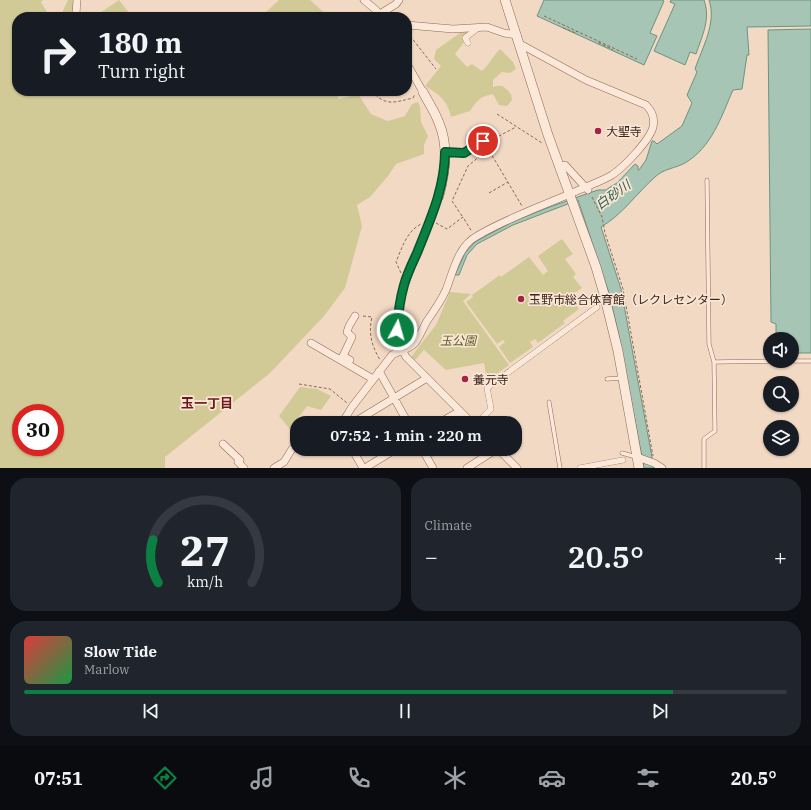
<!DOCTYPE html>
<html lang="en">
<head>
<meta charset="utf-8">
<style>
  :root { --surface:#171b24; --page:#20242c; --text:#f1f3f6; --muted:#9ea1a6; --line:#363941; --accent:#0b8043 }
  body { margin:0; font-family:"IBM Plex Serif","Noto Sans JP",serif; background:var(--page); color:var(--text); height:100vh; display:flex; flex-direction:column; font-size:15px; white-space:nowrap }
  * { box-sizing:border-box; margin:0 }
  p { font-size:13px; color:var(--muted) }
  .icon { flex:none; width:22px; height:22px; fill:none; stroke:currentColor; stroke-width:2; stroke-linecap:round; stroke-linejoin:round }
  .map { position:relative; height:468px; overflow:hidden }
  .panel { display:flex; flex-direction:column; gap:10px; padding:10px; background:#0d0f14; flex:1 }
  .panel>* { flex:none }
  .banner { position:absolute; left:12px; top:12px; width:400px; height:84px; border-radius:16px; box-shadow:0 1px 3px #0004; background:#171b24; color:var(--text); overflow:hidden }
  .fabs { position:absolute; left:763px; top:332px; display:grid; gap:8px }
  .fabs a { display:grid; place-items:center; width:36px; height:36px; border-radius:50%; background:var(--surface); box-shadow:0 1px 3px #0004; font-size:20px }
  .speed { position:absolute; left:12px; top:404px; display:flex; gap:8px; font-size:20px; font-weight:700; text-align:center }
  .speed>* { display:grid; place-content:center; width:52px; height:52px; border-radius:50%; background:var(--surface); box-shadow:0 1px 3px #0004; line-height:1 }
  .speed .limit { border:6px solid #d22; background:#fff; color:#111 }
  .pin { position:absolute; display:grid; place-items:center; width:34px; height:34px; color:#fff; margin:-17px; border:2px solid #fff; border-radius:50%; box-shadow:0 1px 4px #0007 }
  .me { position:absolute; width:44px; margin:-22px; rotate:6deg; stroke-linejoin:round; filter:drop-shadow(0 0 3px #0008) }
  .turn { display:flex; align-items:center; gap:14px; height:84px; padding:0 20px; font-size:18px }
  .turn .icon { width:52px; height:52px; stroke-width:2.5 }
  .turn b { display:block; font-size:28px; line-height:34px }
  .big { font-size:30px; font-weight:600; line-height:1.1 }
  .panel .tile { flex:1; display:flex; flex-direction:column; justify-content:center; gap:6px; min-width:0; padding:0 14px; border-radius:16px; background:var(--page) }
  .panel .dial { align-items:center; gap:0 }
  .dial svg { height:104px; overflow:visible; fill:none; stroke:var(--line); stroke-width:7; stroke-linecap:round; text-anchor:middle }
  .dial text { fill:var(--text); stroke:none }
  .song { display:flex; align-items:center; gap:12px }
  .cover { width:48px; height:48px; border-radius:6px; background:linear-gradient(135deg,hsl(0 70% 55%),hsl(140 70% 35%)) }
  .played { height:4px; border-radius:2px; background:linear-gradient(90deg,var(--accent) 85%,var(--line) 85%) }
  .keys { display:flex; justify-content:space-around; direction:ltr }
  .heat { display:flex; justify-content:space-between; align-items:center; font-size:22px; direction:ltr }
  .panel .tiles { flex:1; display:grid; gap:10px; grid-template-columns:1fr 1fr }
  .tile:last-child { grid-column:span 2 }
  .trip { position:absolute; left:290px; top:416px; width:232px; height:40px; border-radius:16px; background:var(--surface); box-shadow:0 1px 3px #0004; font-weight:600; line-height:40px; text-align:center }
  .tabs { display:flex; height:64px; justify-content:space-around; align-items:center; background:#090b0e; color:var(--muted) }
  .tabs .icon { width:28px; height:28px }
  .tabs .current { color:var(--accent) }
  .tabs b { font-size:18px; color:var(--text) }
  .map>svg:first-child { display:block }
</style>
</head>
<body>
<div class="map">
<svg width="811" height="468" viewBox="0 0 811 468">
  <rect width="100%" height="100%" fill="#f2d9c3"/>
  <path fill="#d2ca96" fill-rule="evenodd" d="M0,0h43l-2,2 9,15h-33v74h317l5,8 19,-5 13,20 17,7 17,-5 7,-12 6,-2 2,5 1,15 7,14 -4,9v9l-28,10 -8,12 -18,21 -13,8 5,21 -17,62 -21,28 -54,57 -105,84v11h-165zM21,413h34v34h-34z
    M68,0h7l-1,13 -8,4h-6z
    M119,0l11,14 17,3h-53z
    M279,0h31l19,17h-140l76,-4z
    M464,30h7l-9,8 3,3 -10,13 12,13 5,-3 10,7c8,-7 11,-15 18,-22l13,13 3,7 -6,4 -8,-1 -9,8v7c10,-3 11,0 18,7l1,6 -5,6 -8,-1 -6,-11c-12,2 -17,7 -23,17l-19,6c-3,-16 -12,-23 -26,-31l16,-20 -7,-7 2,-9z
    M562,239l11,15 -8,5 11,15 -3,3 9,11 -12,8 9,13 -16,12 2,2 -27,20 -3,-4 -5,3 3,5 -23,16 -11,-16 6,-5 -2,-2 -6,4 -31,-42 7,-5 -1,-2 28,-20 1,2 28,-20 14,18 5,-4 -10,-15z
    M450,292l21,2 -8,7 46,64 -19,14 -3,1 -3,-17 -38,7 -22,-20 -9,10 -4,-3 25,-32z
    M300,387l17,2 14,7 -10,14 -14,-4 -17,23 -11,-13z
    M425,449h18l2,2 -15,7z"/>
  <path fill="#a6c5b4" stroke="#6b9480" d="M544,0h118l2,1 -14,32 7,3 -13,29 -107,-49z
    M671,0h33c7,19 -2,36 -8,54l-6,-2 -5,13 -31,-14 21,-47 -5,-2z
    M709,0h102v26l-64,1 2,28h-2l-5,34 -9,1c-12,27 -21,57 -48,73 -9,5 -22,6 -30,14 -18,16 -33,38 -54,50l20,62 33,179h-10l-25,-132 -10,-43 -31,-93 -65,25 -36,19 -10,11 -8,20h-4l10,-22 10,-11 37,-20 35,-14 39,-14 12,-4h8l4,-3 7,-4 18,-19 3,2v4h1l7,-10 6,-19h2l3,3 25,-18 10,-23 -5,-8 10,-23 -2,-3c7,-21 22,-46 14,-69z
    M811,29v324h-19v-14h-3l-1,-6h-1l-1,2 -10,-1v-10l-5,-2 -3,-292z"/>
  <g fill="none" stroke-linecap="round" stroke-linejoin="round">
    <defs>
      <path id="service" d="M792,361h19
        M714,362l75,-1
        M607,379l15,-1
        M549,402l11,66
        M622,453l14,4
        M704,468v-29l11,-8 -1,-69 -5,-18 -2,-164"/>
      <path id="pedestrian" d="M468,43l-3,-5 13,-10
        M477,423l14,-14 -4,-21 110,-81
        M580,468l43,-8"/>
      <path id="minor" d="M364,0l12,10 5,7
        M380,14l16,-10 3,-4
        M70,17l6,-3 1,-14
        M407,25l46,4 34,-2 17,6 13,2
        M407,64l16,28
        M445,152l19,1 19,-12
        M559,167l6,-2 23,25
        M439,196c-6,16 -12,31 -18,47 -14,33 -36,79 -15,114l66,66
        M311,343l62,36
        M350,360l-7,-4 9,-19 -5,-5 2,-6 6,-10
        M379,371l29,52
        M342,423l10,-16 40,-52c8,-5 17,-5 23,-12 5,-7 8,-15 12,-22 7,-10 14,-20 19,-31 7,-18 12,-44 31,-54 32,-19 68,-31 102,-46 11,-5 23,-9 33,-15 12,-8 38,-35 41,-48 2,-9 -1,-16 -7,-22l-60,-25 -66,-36
        M353,423l74,-45
        M439,423l21,-12
        M223,444l17,16 -2,2 6,6
        M352,449l11,19
        M422,449l11,19
        M498,449l19,19
        M637,457l17,6 8,5
        M274,468l10,-6 8,-13 5,-2
        M365,468l31,-19
        M467,468l30,-19"/>
      <path id="tertiary" d="M505,0l43,135 48,132 8,27 14,57 21,117
        M423,92c5,10 12,20 16,31 10,24 6,49 0,73"/>
    </defs>
    <use href="#service" stroke="#8f6858" stroke-width="4.5"/>
    <use href="#pedestrian" stroke="#8f6858" stroke-width="6"/>
    <use href="#minor" stroke="#8f6858" stroke-width="8"/>
    <use href="#tertiary" stroke="#8f6858" stroke-width="10"/>
    <path stroke="#8f6858" stroke-width="1" stroke-dasharray="3 2" stroke-linecap="butt" d="M395,13l3,4
      M544,16l93,43
      M563,28l13,5 1,-2
      M407,32l29,37
      M599,42v1l13,6v1
      M372,91c13,16 23,11 41,7l2,-4
      M497,114l45,29
      M489,139l10,-3 17,-9
      M487,147l35,59
      M489,193l19,-11
      M592,197l10,20 3,16 18,56 30,167
      M462,216l-10,-15 16,-35 20,-17
      M436,223l11,6 16,-12 9,15
      M401,273l-5,-11c6,-14 10,-30 25,-38
      M363,316l9,1c-4,17 0,29 8,43
      M386,327l-1,5 5,17
      M299,384l31,5 17,14"/>
    <use href="#service" stroke="#fce8d8" stroke-width="3.5"/>
    <use href="#pedestrian" stroke="#fce8d8" stroke-width="5.5"/>
    <use href="#minor" stroke="#fce8d8" stroke-width="7"/>
    <use href="#tertiary" stroke="#fce8d8" stroke-width="9"/>
  </g>
  <g fill="none" stroke-linecap="round" stroke-linejoin="round">
    <defs>
      <path id="route" d="M397,330c1,-15 3,-31 7,-45 3,-11 8,-21 13,-32 13,-33 28,-65 28,-101l19,1 19,-12"/>
    </defs>
    <use href="#route" stroke="#07532c" stroke-width="10"/>
    <use href="#route" stroke="#0b8043" stroke-width="7"/>
  </g>
  <g fill="#a42242" stroke="#f9e5d4" stroke-width="1.5">
    <circle cx="598" cy="131" r="4"/>
    <circle cx="521" cy="299" r="4"/>
    <circle cx="465" cy="379" r="4"/>
  </g>
  <g text-anchor="middle" dominant-baseline="central" stroke-width="3.5" stroke-linejoin="round" paint-order="stroke">
    <g font-size="12" fill="#3d251d" stroke="#f9e5d4" text-anchor="start">
      <text x="606" y="131">大聖寺</text>
      <text x="529" y="299">玉野市総合体育館（レクレセンター）</text>
      <text x="473" y="379">養元寺</text>
    </g>
    <g font-size="12" font-style="italic" fill="#5b5c22" stroke="#f9e5d4">
      <text x="458" y="340">玉公園</text>
    </g>
    <g font-size="13" font-style="italic" fill="#2b5f4f" stroke="#f9e5d4">
      <text transform="translate(613 195) rotate(-36)">白砂川</text>
    </g>
    <g font-size="13" font-weight="bold" fill="#6e181b" stroke="#f9e5d4">
      <text x="207" y="403">玉一丁目</text>
    </g>
  </g>
</svg>
<div class="fabs">
<a><svg class="icon" aria-label="sound" viewBox="0 0 24 24"><path d="M4 9h4l5-4v14l-5-4H4zM17 9q2 3 0 6"/></svg></a>
<a><svg class="icon" aria-label="search" viewBox="0 0 24 24"><circle cx="10" cy="10" r="6"/><path d="M15 15l6 6"/></svg></a>
<a><svg class="icon" aria-label="layers" viewBox="0 0 24 24"><path d="M12 4l9 5-9 5-9-5zM3 14l9 5 9-5"/></svg></a>
</div>
<div class="speed"><div class="limit">30</div></div>
<div class="pin" style="left:483px;top:141px;background:#d93025"><svg class="icon" aria-label="arrive" viewBox="0 0 24 24"><path d="M6 21V4h12l-3 4 3 4H6"/></svg></div>
<svg class="me" style="left:397px;top:330px" viewBox="-20 -20 40 40"><circle r="17" fill="#0b8043" stroke="#fff" stroke-width="3"/><path d="M0-11L8 9 0 5-8 9z" fill="#fff"/></svg>
<div class="trip">07:52 · 1 min · 220 m</div>
<div class="banner">
<div class="turn"><svg class="icon" aria-label="right" viewBox="0 0 24 24"><path d="M7 20v-9h11M14 6l5 5-5 5"/></svg><div><b>180 m</b>Turn right</div></div>
</div>
</div>
<section class="panel">
<div class="tiles">
<div class="tile dial"><svg viewBox="0 0 100 80">
<path d="M14 69A42 42 0 1 1 86 69"/>
<path d="M14 69A42 42 0 0 1 10 36" stroke="#0b8043"/>
<text x="50" y="56" font-size="32" font-weight="700">27</text>
<text x="50" y="72" font-size="11">km/h</text>
</svg></div>
<div class="tile"><p>Climate</p>
<div class="heat"><a>−</a><b class="big">20.5°</b><a>+</a></div>
</div>
<div class="tile">
<div class="song"><i class="cover"></i><div><b>Slow Tide</b><p>Marlow</p></div></div>
<div class="played"></div>
<div class="keys"><svg class="icon" aria-label="previous" viewBox="0 0 24 24"><path d="M18 5L8 12l10 7zM5 5v14"/></svg><svg class="icon" aria-label="pause" viewBox="0 0 24 24"><path d="M8 5v14M16 5v14"/></svg><svg class="icon" aria-label="next" viewBox="0 0 24 24"><path d="M6 5l10 7-10 7zM19 5v14"/></svg></div>
</div>
</div>
</section>
<nav class="tabs">
<b>07:51</b>
<svg class="icon current" aria-label="directions" viewBox="0 0 24 24"><path d="M12 3l9 9-9 9-9-9zM9 14v-3h6M13 9l2 2-2 2"/></svg>
<svg class="icon" aria-label="music" viewBox="0 0 24 24"><path d="M9 18V5l10-2v13"/><circle cx="6" cy="18" r="3"/><circle cx="16" cy="16" r="3"/></svg>
<svg class="icon" aria-label="phone" viewBox="0 0 24 24"><path d="M5 4h4l2 5-3 2q2 4 5 5l2-3 5 2v4C11 20 4 13 5 4z"/></svg>
<svg class="icon" aria-label="climate" viewBox="0 0 24 24"><path d="M12 3v18M4 7l16 10M4 17L20 7"/></svg>
<svg class="icon" aria-label="car" viewBox="0 0 24 24"><path d="M5 17H2v-5l4-1 3-4h7l3 4 3 1v5h-3M9 17h6M6 11h13"/><circle cx="7" cy="17" r="2"/><circle cx="17" cy="17" r="2"/></svg>
<svg class="icon" aria-label="filters" viewBox="0 0 24 24"><path d="M4 7h16M4 17h16"/><circle cx="9" cy="7" r="2"/><circle cx="15" cy="17" r="2"/></svg>
<b>20.5°</b>
</nav>
</body>
</html>
